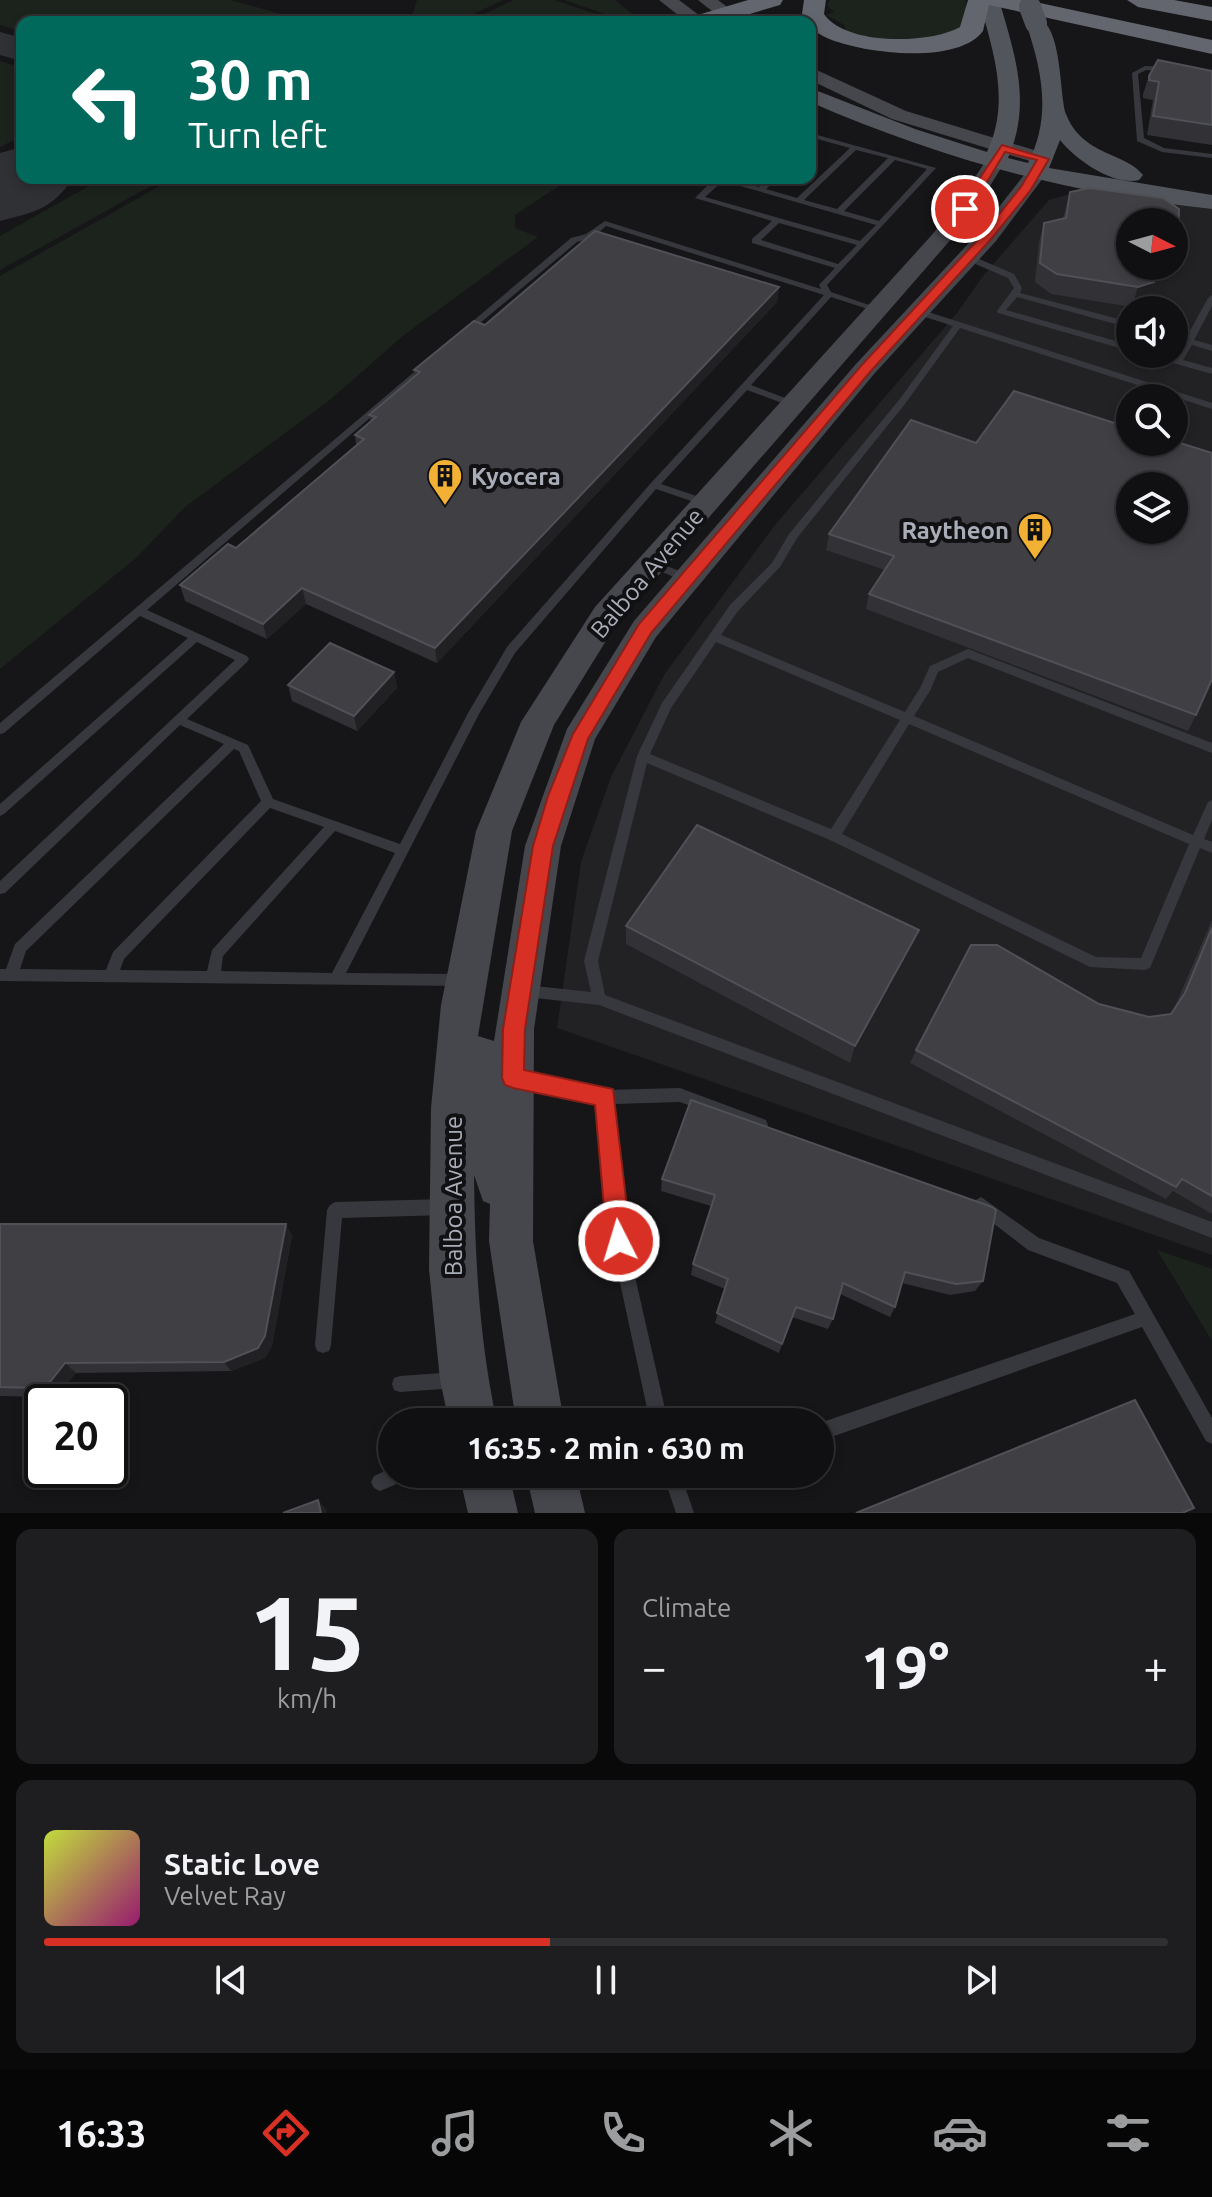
<!DOCTYPE html>
<html lang="en">
<head>
<meta charset="utf-8">
<style>
  :root { --surface:#101012; --page:#1e1e20; --text:#f1f3f6; --muted:#9c9d9f; --line:#303032; --accent:#d93025 }
  body { margin:0; font-family:Ubuntu,sans-serif; background:var(--page); color:var(--text); height:100vh; display:flex; flex-direction:column; font-size:30px; white-space:nowrap }
  * { box-sizing:border-box; margin:0 }
  p { font-size:26px; color:var(--muted) }
  .icon { flex:none; width:44px; height:44px; fill:none; stroke:currentColor; stroke-width:2; stroke-linecap:round; stroke-linejoin:round }
  .map { position:relative; height:1513px; overflow:hidden }
  .drawer { display:flex; flex-direction:column; gap:16px; padding:16px; background:#09090a; flex:1 }
  .drawer>* { flex:none }
  .top-card { position:absolute; left:16px; top:16px; width:800px; height:168px; border-radius:16px; box-shadow:0 4px 12px #0003,0 0 0 2px var(--line); background:#00695c; color:#fff; overflow:hidden }
  .needle { width:52px; rotate:96deg }
  .buttons { position:absolute; left:1116px; top:208px; display:grid; gap:16px }
  .buttons a { display:grid; place-items:center; width:72px; height:72px; border-radius:50%; background:var(--surface); box-shadow:0 4px 12px #0003,0 0 0 2px var(--line); font-size:40px }
  .speed { position:absolute; left:24px; top:1384px; display:flex; gap:16px; font-size:40px; font-weight:700; text-align:center }
  .speed>* { display:grid; place-content:center; width:104px; height:104px; border-radius:50%; background:var(--surface); box-shadow:0 4px 12px #0003,0 0 0 2px var(--line); line-height:1 }
  .speed .limit { border:4px solid #111; border-radius:12px; background:#fff; color:#111 }
  .pin { position:absolute; display:grid; place-items:center; width:68px; height:68px; color:#fff; margin:-34px; border:4px solid #fff; border-radius:50%; box-shadow:0 2px 8px #0007 }
  .me { position:absolute; width:88px; margin:-44px; rotate:355deg; stroke-linejoin:round; filter:drop-shadow(0 0 6px #0008) }
  .turn { display:flex; align-items:center; gap:28px; height:168px; padding:0 40px; font-size:36px }
  .turn .icon { width:104px; height:104px; stroke-width:2.5 }
  .turn b { display:block; font-size:56px; line-height:68px }
  .big { font-size:60px; font-weight:600; line-height:1.1 }
  .drawer .card { flex:1; display:flex; flex-direction:column; justify-content:center; gap:12px; min-width:0; padding:0 28px; border-radius:16px; background:var(--page) }
  .drawer .dial { align-items:center; gap:0 }
  .dial b { font-size:104px; line-height:1 }
  .song { display:flex; align-items:center; gap:24px }
  .cover { width:96px; height:96px; border-radius:12px; background:linear-gradient(135deg,hsl(70 70% 55%),hsl(320 70% 35%)) }
  .played { height:8px; border-radius:4px; background:linear-gradient(90deg,var(--accent) 45%,var(--line) 45%) }
  .keys { display:flex; justify-content:space-around; direction:ltr }
  .heat { display:flex; justify-content:space-between; align-items:center; font-size:44px; direction:ltr }
  .drawer .tiles { flex:1; display:grid; gap:16px; grid-template-columns:1fr 1fr }
  .card:last-child { grid-column:span 2 }
  .trip { position:absolute; left:378px; top:1408px; width:456px; height:80px; border-radius:40px; background:var(--surface); box-shadow:0 4px 12px #0003,0 0 0 2px var(--line); font-weight:600; line-height:80px; text-align:center }
  .tabs { display:flex; height:128px; justify-content:space-around; align-items:center; background:#060607; color:var(--muted) }
  .tabs .icon { width:56px; height:56px }
  .tabs .selected { color:var(--accent) }
  .tabs b { font-size:36px; color:var(--text) }
  .map>svg:first-child { display:block }
</style>
</head>
<body>
<div class="map">
<svg width="1212" height="1513" viewBox="0 0 1212 1513">
  <rect width="100%" height="100%" fill="#161618"/>
  <path fill="#222225" fill-rule="evenodd" d="M1073,193l139,16v1046l-655,-227 24,-166 30,-85 53,-102 111,-150 182,-212 26,-37 66,-76zM1130,222h44v44h-44zM1130,310h44v44h-44zM1130,398h44v44h-44zM1130,486h44v44h-44z"/>
  <path fill="#1c231d" d="M0,0h230l82,22h-290v10l-22,-7z
    M417,0h86l-47,22h-46z
    M514,0h40l67,22h-154z
    M564,0h51l27,22h-14z
    M830,0h135l4,17c-18,34 -91,25 -123,14l-2,-6 -18,-10 9,-3 -8,-6z
    M0,61l22,7v68l-22,11z
    M103,178h62l-165,92v-34z
    M174,178h397l-56,37v13l23,9 -134,98 -73,64 -146,108 -49,51 -136,111v-393z
    M1157,1250l55,19v72z"/>
  <g fill="none" stroke-linecap="round" stroke-linejoin="round">
    <path fill="#303135" fill-rule="evenodd" d="M0,32l22,6v23l-22,-6z"/>
    <path fill="#303135" fill-rule="evenodd" d="M22,147v31h51c-21,31 -37,34 -73,43v-68z"/>
    <path fill="#37383d" fill-rule="evenodd" d="M1145,66l25,1 3,2 -3,2 -24,-1 -8,4 6,64 20,10 48,6v4l-50,-6 -25,-11 -5,-68z
      M810,133l126,35 -109,117 4,7 50,17 -4,3 -46,-15 -80,88 45,17v4h-6l-43,-16 -86,94 50,17v4h-8l-47,-16 -141,164 -36,61 -133,259 115,1 5,2 2,4 -2,4 -5,2 -461,-5v-12h6l9,-25 209,-200 -44,-19 -175,168 -5,1v-13l235,-221 -38,-18 -193,172 -4,2v-12l188,-166 -48,-22 -136,117 -4,1v-11l426,-361 3,1v4l-282,243 100,46 2,3 -2,3 -60,57 61,26 25,54 127,45 68,-131 39,-66 144,-164 173,-188 -218,-69 -14,12 -15,4 -110,92 -7,-2 111,-94 15,-4 19,-13 216,68 -2,-4 16,-17 -83,-25v-4l20,-18 -77,-23 20,-20h12l32,9 10,-9h9l-12,11 31,9 53,-50 -40,-11zM856,150l32,8 -51,51 -33,-9zM895,160l32,9 -48,52 -35,-10zM723,181l153,44 -16,16 -155,-44zM779,223l78,22 -19,19 -77,-24zM234,749l5,2 22,50 -148,151 -7,18 -86,-1 6,-18zM270,808l54,19 -112,123 -5,21 -87,-1 4,-11zM335,831l60,22 -63,120 -111,-2 2,-15z
      M966,256h6l42,18 8,14 -2,5 110,29v6l-113,-31 -11,13 124,35v6l-132,-38 -1,-2 17,-23 -6,-10 -42,-18z
      M1212,295v11l-18,34 18,5v6l-20,-6 -9,15 29,8v6l-64,-18 -1,-2h14l15,4 8,-15 -10,-3v-6l12,4 22,-40z
      M913,309h6l293,94v6l-252,-81 -55,76 -108,134 -17,29 -42,44 -17,24 184,77 15,-24 10,-22 38,-17 244,94v10l-244,-95 -30,14 -7,17 -17,27 279,119 15,-33 4,-2v20l-8,19 8,3v11l-12,-5 -50,120 -5,2 -55,-3 -260,-127 -183,-77 -49,198 7,34 607,227v16l-613,-233 -73,-8 -5,-2 -2,-4 2,-4 5,-2 65,7 -7,-31 53,-205 25,-53 68,-98 42,-42 17,-29 110,-134 54,-74 -40,-13zM716,642l184,78 -69,109 -181,-75 21,-46zM909,724l280,120 -48,114 -45,-1 -254,-123z
      M652,560l40,16 1,3 -5,4 -40,-17 -1,-2z
      M521,1073l85,17 74,-2 86,32 2,5 -2,5 -5,2 -81,-30 -66,2 13,137 41,181h-18l-39,-181 -12,-139 -78,-15 -5,-2 -2,-5 2,-5z
      M981,1197l58,41 90,33 83,147v26l-6,-3 -64,-114 -322,114v-18l315,-109 -18,-31 -89,-33 -52,-40 -3,-5 3,-5z
      M446,1199l5,3 3,5 -3,5 -5,3 -104,3 -11,127 -2,6 -6,2 -6,-2 -2,-6 12,-135 3,-5 5,-3z
      M456,1372l6,2 2,6 -2,6 -6,2 -56,4 -6,-2 -2,-6 2,-6 6,-2z
      M392,1468v6h17l-3,6 -26,11 -6,-3 -3,-6 3,-6z
      M663,1474h44l-3,6 -19,7 9,26h-18z"/>
    <path fill="#45474d" fill-rule="evenodd" d="M659,0h20l29,22h-21z
      M698,0h20l29,22h-21z
      M810,67l96,44 144,44 3,4 -10,6 -151,-46 -82,-39z
      M994,157l10,6 -31,51 -356,409 -63,102 -42,106 -34,205 16,5 31,-195 42,-117 67,-108 222,-257 124,-133 48,-61h14l4,4 -50,67 -122,133 -218,263 -61,102 -34,107 -27,183 -1,212 31,181h-48l-27,-181 1,-37 -7,-3 -9,-26c1,83 5,165 23,247h-48l-9,-42 -11,-111 2,-161 10,-103 35,-174 45,-109 74,-115 335,-370 26,-31 31,-47z
      M459,1474h50l9,39h-50z
      M526,1474h50l9,39h-50z"/>
    <path fill="#53555c" fill-rule="evenodd" d="M979,0h20c16,55 33,103 9,158l20,5c24,-47 14,-92 -2,-140l10,-6c27,7 23,77 30,97 16,42 61,39 77,61l-4,5c-26,6 -63,-20 -79,-40l-11,28 163,27v14c-145,-16 -268,-49 -402,-107v-14l105,41 72,23c24,-51 6,-101 -8,-152z"/>
    <path fill="#63666e" fill-rule="evenodd" d="M748,0h35l-3,5 -57,17h-35l3,-5z
      M804,0h22l-2,14c22,32 106,30 136,13l8,-27h58l186,40v14l-223,-49 -6,26c-26,35 -122,22 -156,7 -13,-6 -19,-14 -25,-24z
      M1127,0h47l38,7v14l-74,-14z"/>
    <path stroke="#53555c" stroke-width="22" d="M1030,7l6,16"/>
  </g>
  <path fill="#323236" d="M1212,71v74l-65,-10 6,-35 -10,-2v-4l6,-18z
    M1090,188l73,10 16,11 -1,38 -4,11v-36h-44v44h41l-16,5 -1,11 -7,20 -15,5 -81,-13 -16,-12 4,-40 5,-19 19,-5 7,-26z
    M779,287l-2,15 -340,361 -131,-59 -39,35 -82,-38 -5,-16 56,-37 120,-103 -1,-10 16,-13 -2,-7 46,-38 -1,-7 71,-45z
    M976,443l220,272 -8,16 -322,-122 3,-15 16,-24 -59,-20 3,-16z
    M394,672l3,16 -40,43 -65,-30 -4,-16z
    M1212,920v294l-39,-23 -7,8 -256,-136 6,-13 254,-36 5,-8z
    M626,926l287,22 -63,115 -224,-119z
    M691,1100l292,181 -8,10 -25,4 -48,-12 -7,24 -5,10 -50,-23 -7,25 -5,10 -36,-12 -13,36 -64,-30 10,-34 -34,-14 2,-11 18,-58 -50,-15 1,-12z
    M0,1224l292,11 -20,111 -7,12 -34,13 -155,2 -15,18 -14,6 -47,-1z"/>
  <path fill="#212124" d="M1151,266h20l-22,7z
    M1154,282l-7,20 -15,5 6,-20z
    M779,287l-2,15 -340,361 -2,-15z
    M302,588l4,16 -39,35 -4,-15z
    M394,672l3,16 -40,43 -3,-15z
    M919,930l-6,18 -63,115 5,-17z
    M286,1224l6,11 -20,111 -7,12 -34,13 -7,-9z
    M65,1363l11,10 -15,18 -14,6 -11,-9z
    M318,1500l8,9 1,4h-6z"/>
  <path fill="#3f3f44" stroke="#4f5156" stroke-width="2" fill-rule="evenodd" d="M1158,60l54,11v54l-59,-9 6,-34 -10,-2v-4z
    M1090,188l73,10 16,11 -1,38 -4,1v-26h-44v44h25l-1,16 -16,5 -81,-13 -17,-11 4,-40 22,-5 4,-26z
    M595,231l184,56 -344,361 -133,-60 -39,36 -83,-39 48,-41 8,4 128,-109 -9,-4 21,-18 -7,-2 51,-43 -6,-2 60,-49 11,4z
    M1014,391l116,37v14l44,-1 38,12v226l-16,36 -327,-121 25,-38 -65,-22 82,-114 65,23zM1130,486h44v44h-44z
    M330,643l64,29 -40,44 -66,-31z
    M697,825l222,105 -64,116 -229,-120z
    M1212,928v268l-30,-17 -6,8 -260,-137 55,-105h26l102,59 50,13 22,-3 14,-21z
    M691,1100l301,107 4,3 -13,71 -27,3 -51,-12 -10,35 -52,-24 -10,36 -37,-12 -14,37 -65,-31 11,-34 -35,-15 22,-69 -53,-16z
    M0,1224h286l-21,112 -7,12 -34,14 -159,1 -15,19 -14,6 -36,-1z
    M1135,1400l59,108 -12,5h-326z
    M318,1500l3,13h-38z"/>
  <path fill="#d93025" stroke="#8d1f18" stroke-width="2" d="M1002,145l47,14 -19,32 -38,47 -122,134 -219,261 -63,106 -35,107 -28,183 -1,41 89,19 18,152 -4,8 -8,4 -9,-4 -3,-8 -12,-136 -82,-17 -8,-3 -3,-7 1,-49 30,-183 15,-50 25,-62 66,-110 222,-258 123,-133 37,-46 16,-27 -32,-8 -36,60 -10,-3z"/>
  <defs>
    <symbol id="building-pin" viewBox="-11 -11 22 30"><path d="M0 17L-7.5 6A9.5 9.5 0 1 1 7.5 6Z" fill="#f2b134" stroke="#111113"/><path d="M-4-6H4V6H1V3H-1V6H-4ZM-2.5-4.3h1.7v1.8h-1.7ZM.8-4.3h1.7v1.8H.8ZM-2.5-1h1.7V.8h-1.7ZM.8-1h1.7V.8H.8Z" fill="#111"/></symbol>
  </defs>
  <g fill-rule="evenodd">
    <use href="#building-pin" x="425" y="456" width="40" height="54"/>
    <use href="#building-pin" x="1015" y="510" width="40" height="54"/>
  </g>
  <g text-anchor="middle" dominant-baseline="central" stroke-width="8" stroke-linejoin="round" paint-order="stroke">
    <g font-size="24" font-weight="bold" fill="#a8adb8" stroke="#111113" text-anchor="start">
      <text x="471" y="476">Kyocera</text>
      <text x="1009" y="530" text-anchor="end">Raytheon</text>
    </g>
    <g font-size="24" fill="#a8adb8" stroke="#111113">
      <text transform="translate(647 573) rotate(-50)">Balboa Avenue</text>
      <text transform="translate(453 1196) rotate(-90)">Balboa Avenue</text>
    </g>
  </g>
</svg>
<div class="buttons">
<a><svg class="needle" viewBox="-14 -14 28 28"><path d="M0-13l5 13h-10z" fill="#e53935"/><path d="M0 13l5-13h-10z" fill="#9c9d9f"/></svg></a>
<a><svg class="icon" aria-label="sound" viewBox="0 0 24 24"><path d="M4 9h4l5-4v14l-5-4H4zM17 9q2 3 0 6"/></svg></a>
<a><svg class="icon" aria-label="search" viewBox="0 0 24 24"><circle cx="10" cy="10" r="6"/><path d="M15 15l6 6"/></svg></a>
<a><svg class="icon" aria-label="layers" viewBox="0 0 24 24"><path d="M12 4l9 5-9 5-9-5zM3 14l9 5 9-5"/></svg></a>
</div>
<div class="speed"><div class="limit">20</div></div>
<div class="pin" style="left:965px;top:209px;background:#d93025"><svg class="icon" aria-label="arrive" viewBox="0 0 24 24"><path d="M6 21V4h12l-3 4 3 4H6"/></svg></div>
<svg class="me" style="left:619px;top:1241px" viewBox="-20 -20 40 40"><circle r="17" fill="#d93025" stroke="#fff" stroke-width="3"/><path d="M0-11L8 9 0 5-8 9z" fill="#fff"/></svg>
<div class="trip">16:35 · 2 min · 630 m</div>
<div class="top-card">
<div class="turn"><svg class="icon" aria-label="left" viewBox="0 0 24 24"><path d="M17 20v-9H6M10 6l-5 5 5 5"/></svg><div><b>30 m</b>Turn left</div></div>
</div>
</div>
<section class="drawer">
<div class="tiles">
<div class="card dial"><b>15</b><p>km/h</p></div>
<div class="card"><p>Climate</p>
<div class="heat"><a>−</a><b class="big">19°</b><a>+</a></div>
</div>
<div class="card">
<div class="song"><i class="cover"></i><div><b>Static Love</b><p>Velvet Ray</p></div></div>
<div class="played"></div>
<div class="keys"><svg class="icon" aria-label="previous" viewBox="0 0 24 24"><path d="M18 5L8 12l10 7zM5 5v14"/></svg><svg class="icon" aria-label="pause" viewBox="0 0 24 24"><path d="M8 5v14M16 5v14"/></svg><svg class="icon" aria-label="next" viewBox="0 0 24 24"><path d="M6 5l10 7-10 7zM19 5v14"/></svg></div>
</div>
</div>
</section>
<nav class="tabs">
<b>16:33</b>
<svg class="icon selected" aria-label="directions" viewBox="0 0 24 24"><path d="M12 3l9 9-9 9-9-9zM9 14v-3h6M13 9l2 2-2 2"/></svg>
<svg class="icon" aria-label="music" viewBox="0 0 24 24"><path d="M9 18V5l10-2v13"/><circle cx="6" cy="18" r="3"/><circle cx="16" cy="16" r="3"/></svg>
<svg class="icon" aria-label="phone" viewBox="0 0 24 24"><path d="M5 4h4l2 5-3 2q2 4 5 5l2-3 5 2v4C11 20 4 13 5 4z"/></svg>
<svg class="icon" aria-label="climate" viewBox="0 0 24 24"><path d="M12 3v18M4 7l16 10M4 17L20 7"/></svg>
<svg class="icon" aria-label="car" viewBox="0 0 24 24"><path d="M5 17H2v-5l4-1 3-4h7l3 4 3 1v5h-3M9 17h6M6 11h13"/><circle cx="7" cy="17" r="2"/><circle cx="17" cy="17" r="2"/></svg>
<svg class="icon" aria-label="filters" viewBox="0 0 24 24"><path d="M4 7h16M4 17h16"/><circle cx="9" cy="7" r="2"/><circle cx="15" cy="17" r="2"/></svg>
</nav>
</body>
</html>
